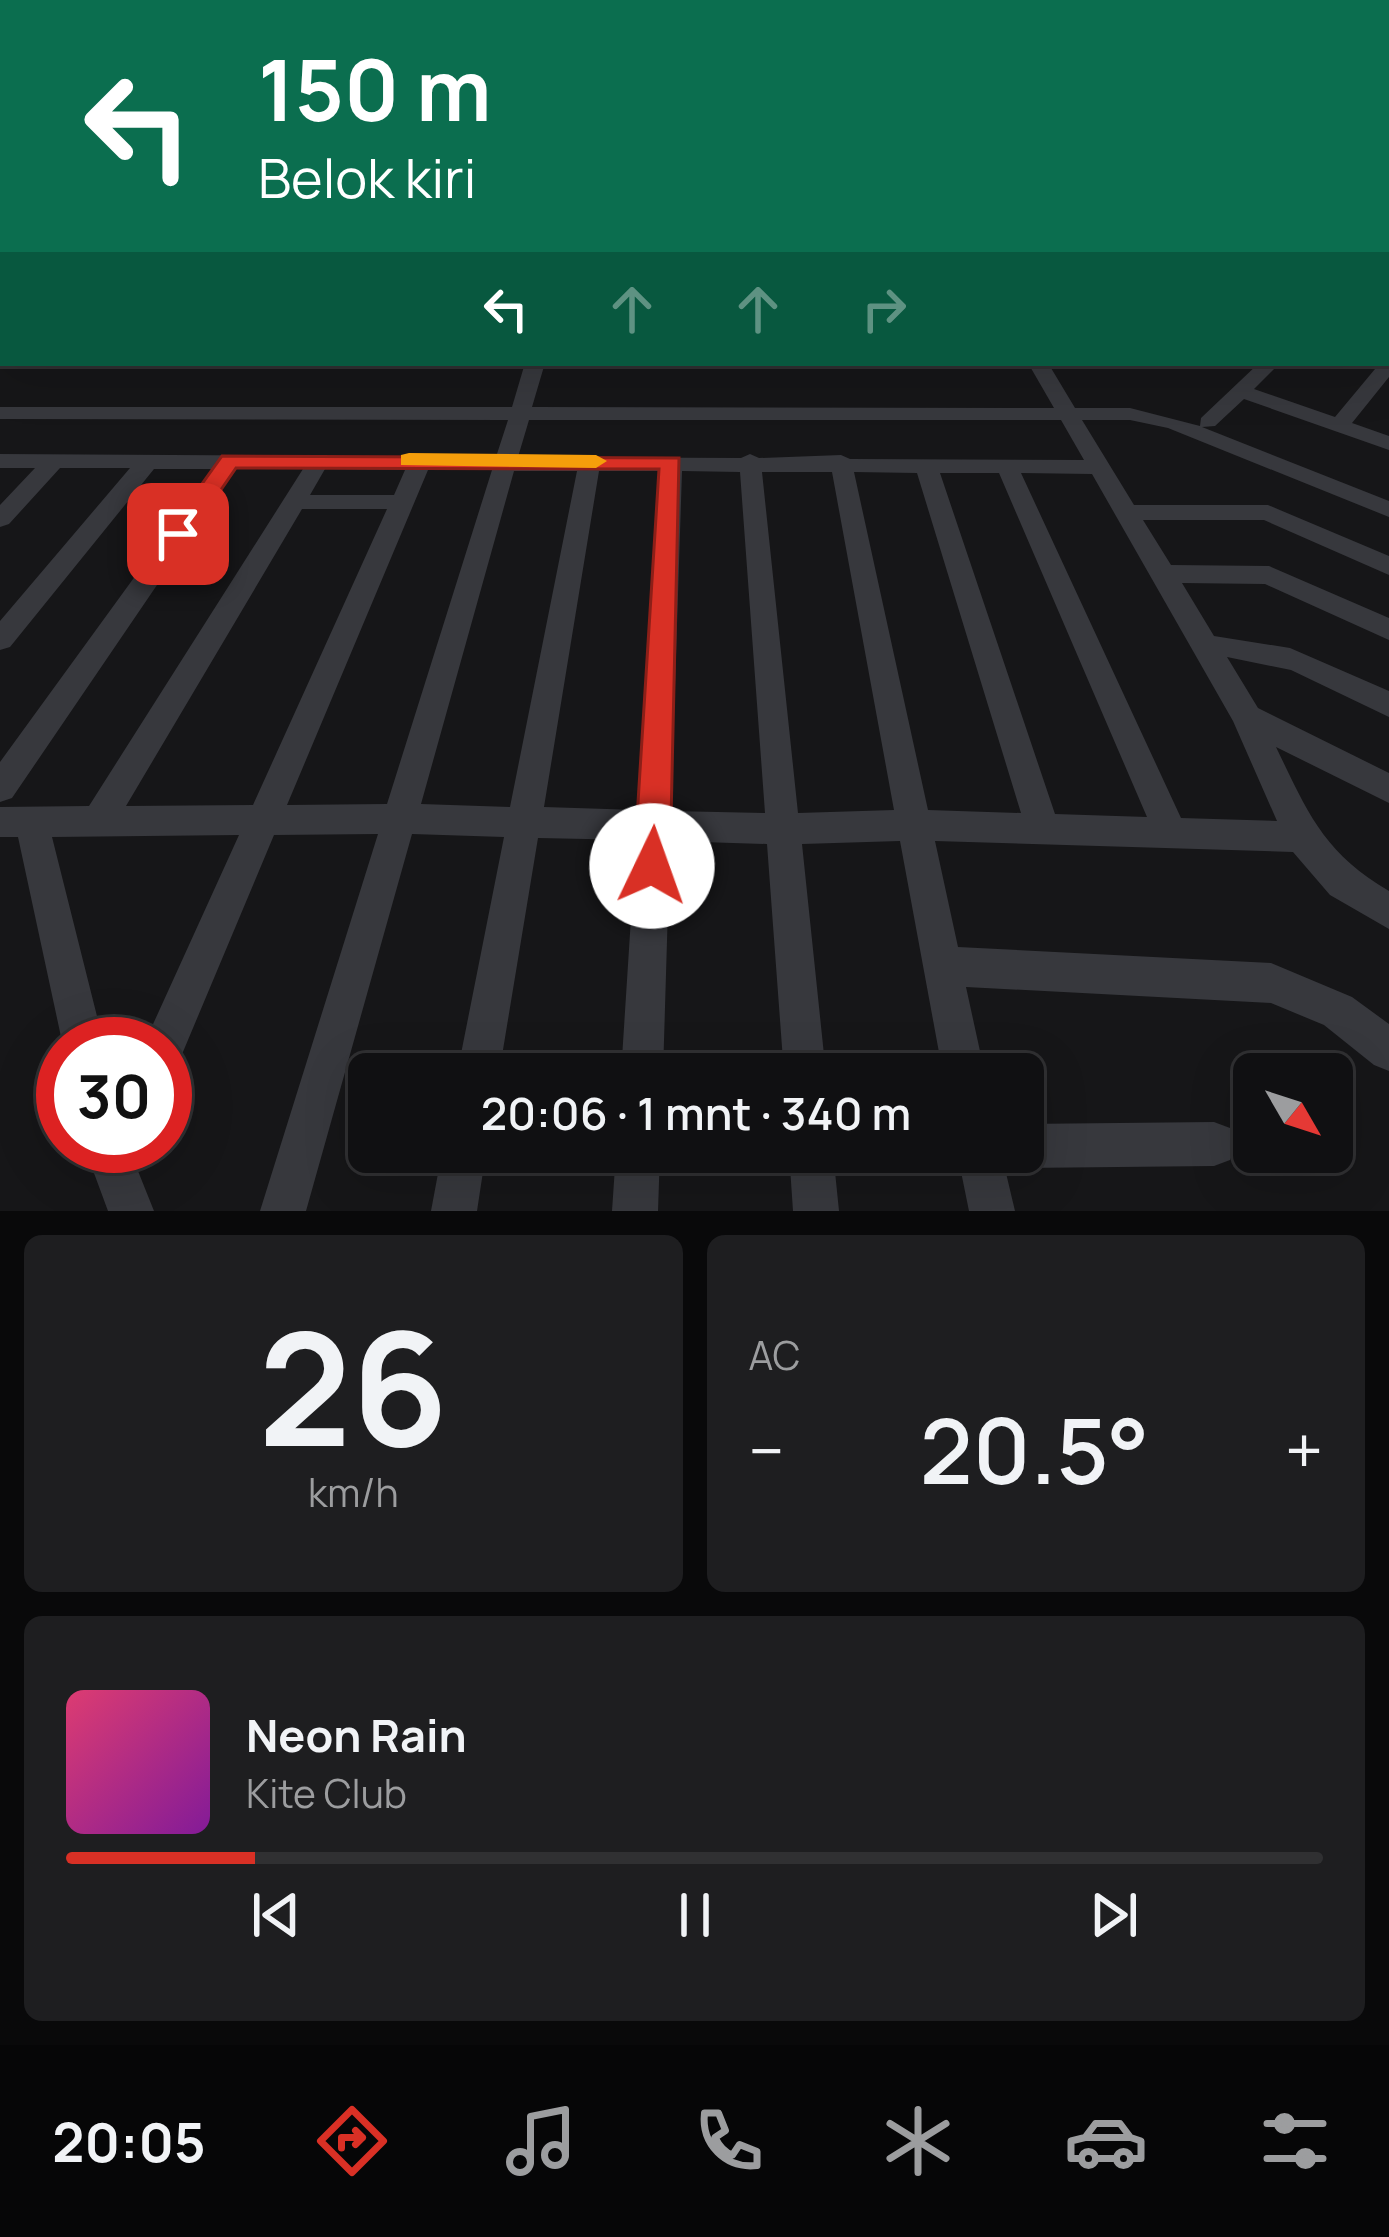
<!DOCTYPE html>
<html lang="id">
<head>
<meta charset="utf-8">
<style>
  :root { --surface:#101012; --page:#1e1e20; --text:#f1f3f6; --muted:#9c9d9f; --line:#303032; --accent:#d93025 }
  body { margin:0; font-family:Manrope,sans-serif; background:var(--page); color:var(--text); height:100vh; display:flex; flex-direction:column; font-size:45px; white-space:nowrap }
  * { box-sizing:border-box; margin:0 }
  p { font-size:39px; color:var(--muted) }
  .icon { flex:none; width:66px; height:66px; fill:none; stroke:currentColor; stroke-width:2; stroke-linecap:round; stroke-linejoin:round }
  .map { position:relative; height:1211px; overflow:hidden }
  .details { display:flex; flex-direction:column; gap:24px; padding:24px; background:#09090a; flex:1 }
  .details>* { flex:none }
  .banner { position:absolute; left:0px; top:0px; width:1389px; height:366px; box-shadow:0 12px 48px #0002,0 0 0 3px var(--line); background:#0b6e4f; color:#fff; overflow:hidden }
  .needle { width:78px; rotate:129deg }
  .controls { position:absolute; left:1233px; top:1053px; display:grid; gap:24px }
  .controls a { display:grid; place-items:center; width:120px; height:120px; border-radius:18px; background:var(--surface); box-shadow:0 12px 48px #0002,0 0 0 3px var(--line); font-size:60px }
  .speed { position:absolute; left:36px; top:1017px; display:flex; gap:24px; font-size:60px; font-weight:700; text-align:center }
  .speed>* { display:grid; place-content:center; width:156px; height:156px; border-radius:50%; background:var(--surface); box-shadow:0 12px 48px #0002,0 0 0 3px var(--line); line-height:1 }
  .speed .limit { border:18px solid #d22; background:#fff; color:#111 }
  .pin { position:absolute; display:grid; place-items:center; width:102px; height:102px; color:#fff; margin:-51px; border-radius:24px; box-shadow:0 6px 18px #0006 }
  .me { position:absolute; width:132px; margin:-66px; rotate:3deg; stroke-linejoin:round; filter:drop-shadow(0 0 9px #0008) }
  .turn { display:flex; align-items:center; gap:42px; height:252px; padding:0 60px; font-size:54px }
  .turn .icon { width:156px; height:156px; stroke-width:2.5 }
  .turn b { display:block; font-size:84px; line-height:102px }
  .lanes { display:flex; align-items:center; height:114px; padding:0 60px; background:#0003; justify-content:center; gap:60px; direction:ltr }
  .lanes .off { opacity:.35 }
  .big { font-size:90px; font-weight:600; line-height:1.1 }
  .details .widget { flex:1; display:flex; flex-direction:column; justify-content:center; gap:18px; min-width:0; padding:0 42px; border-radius:18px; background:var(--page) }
  .details .dial { align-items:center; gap:0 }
  .dial b { font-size:156px; line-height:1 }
  .song { display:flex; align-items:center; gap:36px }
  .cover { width:144px; height:144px; border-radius:18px; background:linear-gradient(135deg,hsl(340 70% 55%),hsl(290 70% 35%)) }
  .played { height:12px; border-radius:6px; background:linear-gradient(90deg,var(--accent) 15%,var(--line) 15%) }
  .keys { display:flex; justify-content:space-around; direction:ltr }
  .heat { display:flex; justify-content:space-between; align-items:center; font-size:66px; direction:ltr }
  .details .tiles { flex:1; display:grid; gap:24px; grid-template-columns:1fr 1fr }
  .widget:last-child { grid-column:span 2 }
  .trip { position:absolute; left:348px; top:1053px; width:696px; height:120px; border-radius:18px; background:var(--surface); box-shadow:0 12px 48px #0002,0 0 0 3px var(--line); font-weight:600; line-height:120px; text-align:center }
  .menu { display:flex; height:192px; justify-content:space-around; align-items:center; background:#060607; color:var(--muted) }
  .menu .icon { width:84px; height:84px }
  .menu .current { color:var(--accent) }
  .menu b { font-size:54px; color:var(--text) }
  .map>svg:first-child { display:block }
</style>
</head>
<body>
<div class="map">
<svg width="1389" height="1211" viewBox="0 0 1389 1211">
  <rect width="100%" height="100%" fill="#161618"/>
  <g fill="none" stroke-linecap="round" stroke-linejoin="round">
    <path fill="#37383d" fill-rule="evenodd" d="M1386,174l3,1v8l-3,-1z
      M1386,244l3,1v10l-3,-1z
      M3,249v10l-3,1v-10z
      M1386,277l3,1v10l-3,-1z
      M1386,298l3,1v10l-3,-1z
      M3,350v13l-3,1v-13z
      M1389,359v18l-37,46 37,13v14l-145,-51 -29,27 -13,1 187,74v16l-221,-89 -38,-8h-48l52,85h134l121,51v19l-125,-55h-121l28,45 98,1 120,52v22l-124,-56 -83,-1 32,53 76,12 99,43v26l-98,-47 -64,-13 31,51 131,65v30l-113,-56c32,66 47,105 113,144v38l-59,-34 -37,-43 -358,-11 23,106 313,16 81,34 37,27v47l-15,-6 -50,-40 -53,-22 -305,-16 19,87h-42l-43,-233 -98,3 24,230h-42l-17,-230 -97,-3 -7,233h-42l15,-234 -98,-2 -39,236h-42l47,-237 -92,-3 -106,377h-46l118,-377 -104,1 -94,224 -15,6v-21h-21l95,-209 -187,2 52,207 -41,2 -45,-209h-18v-30l89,-1 214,-337h-67l-224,329 -12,4v-40l213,-293h-59l-144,178 -10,3v-29l130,-153h-70l-51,56 -9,3v-22l35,-37h-35v-14l496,3 12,-37 -508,-1v-12h512l13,-44h20l-13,44 522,1 -26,-45h20l27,45h55l70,18 1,-8 58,-55h21l-26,26 81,28 45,-54zM529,420h532l23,40 -234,-1 -9,-4 -82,3 -9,-4 -9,4 -223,-1zM325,469l80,1 -11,25h-84zM428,470h64l-105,334 -100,1zM514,471h63l-67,336 -89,-3zM599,471h60l-21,339 -94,-3zM682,471l58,1 25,341 -94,-2zM762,472h70l62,338 -96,3zM854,472l63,1 104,340 -93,-3zM940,473h59l148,344 -92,-3zM1021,473l71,1 141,247 44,100 -96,-3zM302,509h85l-134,296 -127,1z
      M1214,1122l16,6 6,16 -6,16 -16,6 -191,2 -16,-6 -4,-10h20v-28z
      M84,1146h44l26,65h-46z
      M442,1152h44l-9,59h-46z
      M616,1152h44l-2,59h-46z
      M789,1152h44l6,59h-46z
      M957,1152h44l14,59h-46z"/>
  </g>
  <linearGradient id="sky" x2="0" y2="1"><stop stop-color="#0c0c0d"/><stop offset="0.48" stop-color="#363c48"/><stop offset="1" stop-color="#363c48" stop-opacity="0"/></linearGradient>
  <rect width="1389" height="323" fill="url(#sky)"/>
  <path fill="#d93025" stroke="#8d1f18" stroke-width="3" d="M222,456l457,2 -9,408 -5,12 -13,5 -13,-5 -5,-12 25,-397 -423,-1 -49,71h-17l-4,-5z"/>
  <path fill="#f59e0b" d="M409,453l187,2 11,6 -11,7 -195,-3v-10z"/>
</svg>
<div class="controls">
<a><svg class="needle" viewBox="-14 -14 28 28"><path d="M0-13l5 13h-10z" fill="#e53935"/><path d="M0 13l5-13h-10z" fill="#9c9d9f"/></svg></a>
</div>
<div class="speed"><div class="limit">30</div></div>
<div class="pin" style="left:178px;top:534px;background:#d93025"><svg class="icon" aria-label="arrive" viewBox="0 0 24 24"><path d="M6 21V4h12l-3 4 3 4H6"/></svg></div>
<svg class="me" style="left:652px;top:866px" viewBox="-20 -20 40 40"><circle r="19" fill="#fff"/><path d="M0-13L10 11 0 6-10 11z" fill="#d93025"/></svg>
<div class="trip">20:06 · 1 mnt · 340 m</div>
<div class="banner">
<div class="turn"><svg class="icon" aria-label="left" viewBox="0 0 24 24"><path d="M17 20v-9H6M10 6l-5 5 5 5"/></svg><div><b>150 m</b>Belok kiri</div></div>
<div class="lanes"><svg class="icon" aria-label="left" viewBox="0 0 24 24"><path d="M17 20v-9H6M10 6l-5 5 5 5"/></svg><svg class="icon off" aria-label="ahead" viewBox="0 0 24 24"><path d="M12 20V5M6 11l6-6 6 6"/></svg><svg class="icon off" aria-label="ahead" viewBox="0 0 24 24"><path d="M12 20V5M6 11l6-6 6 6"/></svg><svg class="icon off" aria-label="right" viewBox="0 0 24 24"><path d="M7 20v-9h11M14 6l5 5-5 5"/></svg></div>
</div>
</div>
<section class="details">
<div class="tiles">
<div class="widget dial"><b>26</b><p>km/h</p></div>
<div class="widget"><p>AC</p>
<div class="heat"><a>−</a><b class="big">20.5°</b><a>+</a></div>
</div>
<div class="widget">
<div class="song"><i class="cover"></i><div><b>Neon Rain</b><p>Kite Club</p></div></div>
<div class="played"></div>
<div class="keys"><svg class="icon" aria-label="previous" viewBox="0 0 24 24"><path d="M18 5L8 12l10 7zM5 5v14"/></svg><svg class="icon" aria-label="pause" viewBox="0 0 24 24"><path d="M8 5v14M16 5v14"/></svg><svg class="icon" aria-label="next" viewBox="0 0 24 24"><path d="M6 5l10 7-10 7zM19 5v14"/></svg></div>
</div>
</div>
</section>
<nav class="menu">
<b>20:05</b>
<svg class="icon current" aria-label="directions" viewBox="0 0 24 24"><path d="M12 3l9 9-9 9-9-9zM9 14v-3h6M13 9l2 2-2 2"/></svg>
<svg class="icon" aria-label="music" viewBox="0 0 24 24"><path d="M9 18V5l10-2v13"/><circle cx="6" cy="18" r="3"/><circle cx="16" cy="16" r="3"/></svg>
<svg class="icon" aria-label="phone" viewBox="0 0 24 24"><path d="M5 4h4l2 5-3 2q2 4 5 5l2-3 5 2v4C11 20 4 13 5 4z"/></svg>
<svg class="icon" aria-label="climate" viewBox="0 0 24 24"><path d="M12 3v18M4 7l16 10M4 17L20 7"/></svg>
<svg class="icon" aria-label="car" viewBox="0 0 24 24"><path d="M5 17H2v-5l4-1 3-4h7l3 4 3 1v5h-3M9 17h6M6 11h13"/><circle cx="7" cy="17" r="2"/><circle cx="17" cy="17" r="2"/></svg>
<svg class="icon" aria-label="filters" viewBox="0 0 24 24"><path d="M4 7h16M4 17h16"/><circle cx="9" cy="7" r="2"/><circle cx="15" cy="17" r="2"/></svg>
</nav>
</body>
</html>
